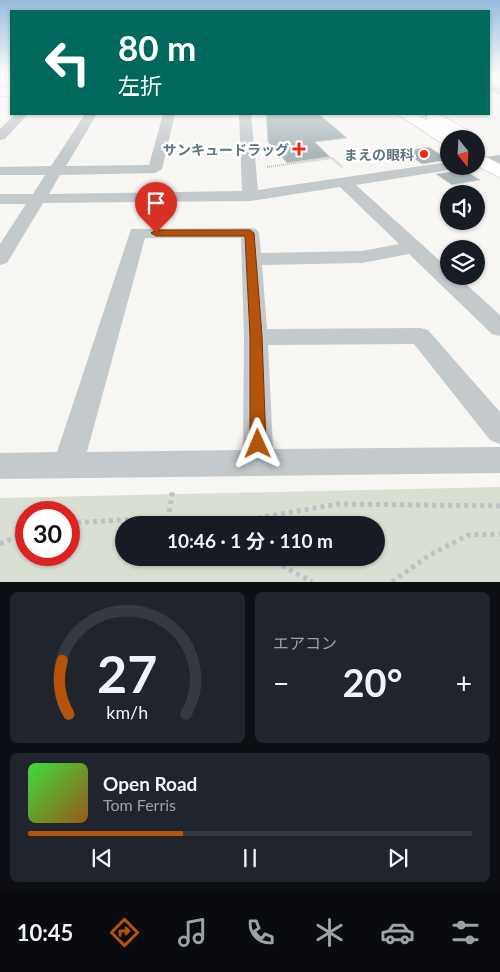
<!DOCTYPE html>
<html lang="ja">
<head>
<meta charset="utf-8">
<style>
  :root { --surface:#171b24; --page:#20242c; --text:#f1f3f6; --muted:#9ea1a6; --line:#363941; --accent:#b45309 }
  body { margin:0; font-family:Lato,"Noto Sans JP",sans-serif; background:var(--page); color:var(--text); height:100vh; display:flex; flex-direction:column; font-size:19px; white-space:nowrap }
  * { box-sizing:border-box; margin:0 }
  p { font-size:16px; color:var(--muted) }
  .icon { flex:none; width:28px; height:28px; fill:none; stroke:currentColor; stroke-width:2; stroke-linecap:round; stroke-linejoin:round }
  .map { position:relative; height:582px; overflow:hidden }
  .sheet { display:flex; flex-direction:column; gap:10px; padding:10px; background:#0d0f14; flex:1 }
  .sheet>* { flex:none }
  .hud { position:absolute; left:10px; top:10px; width:480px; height:105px; border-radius:0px; box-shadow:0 1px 4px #0004; background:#00695c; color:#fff; overflow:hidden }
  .needle { width:32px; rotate:162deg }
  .buttons { position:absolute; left:440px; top:130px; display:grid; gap:10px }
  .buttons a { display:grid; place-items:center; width:45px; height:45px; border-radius:50%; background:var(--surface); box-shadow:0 1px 4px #0004; font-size:25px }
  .speed { position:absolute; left:15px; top:501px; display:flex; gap:10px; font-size:25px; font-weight:700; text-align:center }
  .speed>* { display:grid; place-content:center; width:65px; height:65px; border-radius:50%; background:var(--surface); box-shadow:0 1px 4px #0004; line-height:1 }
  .speed .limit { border:8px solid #d22; background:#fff; color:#111 }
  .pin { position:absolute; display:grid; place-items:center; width:42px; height:42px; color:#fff; margin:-51px -21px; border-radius:50% 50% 50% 0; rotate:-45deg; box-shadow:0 0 5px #0007 }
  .pin .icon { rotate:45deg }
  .me { position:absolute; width:55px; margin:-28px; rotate:359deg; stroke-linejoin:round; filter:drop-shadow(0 0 4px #0008) }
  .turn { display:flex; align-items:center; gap:18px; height:105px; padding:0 25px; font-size:22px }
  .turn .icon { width:65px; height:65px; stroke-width:2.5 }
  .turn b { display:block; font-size:35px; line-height:42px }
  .big { font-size:38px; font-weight:700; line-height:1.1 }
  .sheet .widget { flex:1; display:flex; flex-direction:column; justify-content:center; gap:8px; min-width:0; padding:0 18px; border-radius:8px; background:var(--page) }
  .sheet .dial { align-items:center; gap:0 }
  .dial svg { height:130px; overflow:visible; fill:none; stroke:var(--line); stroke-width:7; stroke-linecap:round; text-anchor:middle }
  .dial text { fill:var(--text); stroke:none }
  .song { display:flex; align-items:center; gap:15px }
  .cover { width:60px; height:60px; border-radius:8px; background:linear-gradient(135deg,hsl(120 70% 55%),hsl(30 70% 35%)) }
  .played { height:5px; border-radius:2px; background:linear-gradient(90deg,var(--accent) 35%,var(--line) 35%) }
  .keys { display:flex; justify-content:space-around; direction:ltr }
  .heat { display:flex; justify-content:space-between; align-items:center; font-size:28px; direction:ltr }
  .sheet .tiles { flex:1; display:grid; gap:10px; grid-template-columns:1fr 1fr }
  .widget:last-child { grid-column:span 2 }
  .trip { position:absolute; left:115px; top:516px; width:270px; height:50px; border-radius:25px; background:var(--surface); box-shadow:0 1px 4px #0004; font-weight:700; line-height:50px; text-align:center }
  .menu { display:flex; height:80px; justify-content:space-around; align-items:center; background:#090b0e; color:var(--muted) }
  .menu .icon { width:35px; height:35px }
  .menu .active { color:var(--accent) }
  .menu b { font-size:22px; color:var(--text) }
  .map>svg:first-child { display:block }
</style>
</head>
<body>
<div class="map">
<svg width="500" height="582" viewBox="0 0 500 582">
  <rect width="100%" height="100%" fill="#f7f6f3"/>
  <path fill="#d9dfd3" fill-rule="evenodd" d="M500,487v95h-500v-84zM26,512h43v43h-43zM124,525h252v33h-252z"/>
  <path fill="#aab6b9" stroke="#d8d8d5" d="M266,114h53l28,24 -32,4 15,15 -43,6 -19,-21z
    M429,147l20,13 -27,4 -19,-13z
    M459,166l21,14 -28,5 -16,-11 13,-2z"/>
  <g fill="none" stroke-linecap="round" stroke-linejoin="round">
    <defs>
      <path id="secondary" d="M489,74h11v4l-11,2z
        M0,88h11v8h-11z
        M397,114h19l12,7 -2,-3 2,-3h12l37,20 3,4 -4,4v-4l-20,-2 1,2h-8v6l-6,-1z
        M476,152l24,12v14l-24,-13z"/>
    </defs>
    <use href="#secondary" stroke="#b6bdc0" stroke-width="1"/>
    <path stroke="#bfc2c4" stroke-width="2" stroke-dasharray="1 1" stroke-linecap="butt" d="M178,152l51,-1
      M267,167l65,-9 10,9"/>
    <path stroke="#bfc2c4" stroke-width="5" stroke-dasharray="4 4" stroke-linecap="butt" d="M168,520l5,-31
      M69,523l71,-4 71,6
      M218,525l120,-21 162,2
      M0,544l26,-12
      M268,558l44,24
      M392,582l36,-26 40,-21 32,-1"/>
    <path fill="#c4c9cc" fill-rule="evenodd" d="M489,83l11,5v7l-11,-5z
      M15,114h13l-23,25 -5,1v-11z
      M85,114h12l-31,52 83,-1 14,-51h12l-13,55 -7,4 -95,2 -11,19 193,-3 -3,-77h12l7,76 191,-28v4h7l-7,4 -93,15 93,84v7h8l43,39v21l-8,-2 -83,-80 -47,9 -100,2 5,64 153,-1 8,2 72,82v32l-10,-4 -76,-96 -146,1 5,104 227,-2v26l-500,6v-26l57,-1 74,-223 119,-1 6,1 3,4 2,20 101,-2 37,-7 -59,-57 -90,14 -207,2 -36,60 -7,2v-21l26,-40h-26v-10h33l12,-19h-45v-8l51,-1zM145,238h96l3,99 -1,113 -156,2z
      M421,114h13l-6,4z
      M500,155v8l-24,3v-8z"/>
    <use href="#secondary" fill="#fff" fill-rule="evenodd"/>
  </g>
  <linearGradient id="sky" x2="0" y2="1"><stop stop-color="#96bddd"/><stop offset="0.48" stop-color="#fbfbfa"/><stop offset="1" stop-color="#fbfbfa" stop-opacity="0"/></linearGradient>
  <rect width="500" height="155" fill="url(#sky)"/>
  <path fill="#b45309" stroke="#753606" d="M250,230l4,3 8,103 4,108 -2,5 -6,2 -6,-2 -2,-5v-108l-5,-100h-89l-5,-3 5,-3z"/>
  <g fill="#f42716" stroke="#fff" stroke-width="2">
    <path d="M296.5 141.5h5v5h5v5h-5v5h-5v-5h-5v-5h5z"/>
    <circle cx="424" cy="154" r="5"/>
  </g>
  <g text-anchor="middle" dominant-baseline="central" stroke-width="5" stroke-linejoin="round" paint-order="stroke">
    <g font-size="14" font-weight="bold" fill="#5f7781" stroke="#fff" text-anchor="end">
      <text x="289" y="149">サンキュードラッグ</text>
      <text x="414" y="154">まえの眼科</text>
    </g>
  </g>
</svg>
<div class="buttons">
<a><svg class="needle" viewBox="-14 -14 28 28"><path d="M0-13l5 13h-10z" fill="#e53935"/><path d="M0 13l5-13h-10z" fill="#9ea1a6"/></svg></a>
<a><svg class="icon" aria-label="sound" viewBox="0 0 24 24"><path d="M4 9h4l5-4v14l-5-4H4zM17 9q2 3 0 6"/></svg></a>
<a><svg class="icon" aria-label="layers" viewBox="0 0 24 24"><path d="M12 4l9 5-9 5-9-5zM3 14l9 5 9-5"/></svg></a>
</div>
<div class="speed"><div class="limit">30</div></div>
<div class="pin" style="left:156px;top:233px;background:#d93025"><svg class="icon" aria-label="arrive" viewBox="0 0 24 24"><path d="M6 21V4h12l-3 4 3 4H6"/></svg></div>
<svg class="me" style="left:258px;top:444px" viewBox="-20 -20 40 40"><path d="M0-17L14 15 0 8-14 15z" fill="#b45309" stroke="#fff" stroke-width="4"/></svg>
<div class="trip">10:46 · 1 分 · 110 m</div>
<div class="hud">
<div class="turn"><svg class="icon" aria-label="left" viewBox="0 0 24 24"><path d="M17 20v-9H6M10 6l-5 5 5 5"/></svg><div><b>80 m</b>左折</div></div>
</div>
</div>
<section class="sheet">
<div class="tiles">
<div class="widget dial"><svg viewBox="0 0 100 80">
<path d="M14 69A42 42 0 1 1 86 69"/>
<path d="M14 69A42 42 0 0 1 10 36" stroke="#b45309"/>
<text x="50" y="56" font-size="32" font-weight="700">27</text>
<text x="50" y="72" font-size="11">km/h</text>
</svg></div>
<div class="widget"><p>エアコン</p>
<div class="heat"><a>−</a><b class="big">20°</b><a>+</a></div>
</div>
<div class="widget">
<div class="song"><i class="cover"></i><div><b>Open Road</b><p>Tom Ferris</p></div></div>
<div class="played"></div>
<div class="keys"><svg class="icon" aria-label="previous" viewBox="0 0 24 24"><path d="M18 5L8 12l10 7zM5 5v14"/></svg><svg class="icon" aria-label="pause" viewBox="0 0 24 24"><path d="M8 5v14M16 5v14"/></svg><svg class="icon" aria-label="next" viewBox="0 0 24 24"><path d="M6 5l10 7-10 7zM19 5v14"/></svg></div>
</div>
</div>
</section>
<nav class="menu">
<b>10:45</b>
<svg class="icon active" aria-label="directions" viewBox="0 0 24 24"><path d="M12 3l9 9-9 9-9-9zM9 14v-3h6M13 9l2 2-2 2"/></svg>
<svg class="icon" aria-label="music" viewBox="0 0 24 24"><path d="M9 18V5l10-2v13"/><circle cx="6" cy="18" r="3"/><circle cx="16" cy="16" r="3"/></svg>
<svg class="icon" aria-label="phone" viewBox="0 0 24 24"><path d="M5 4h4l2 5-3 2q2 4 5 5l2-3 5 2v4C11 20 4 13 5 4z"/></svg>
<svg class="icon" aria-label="climate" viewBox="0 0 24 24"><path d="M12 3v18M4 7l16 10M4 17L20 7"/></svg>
<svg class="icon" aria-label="car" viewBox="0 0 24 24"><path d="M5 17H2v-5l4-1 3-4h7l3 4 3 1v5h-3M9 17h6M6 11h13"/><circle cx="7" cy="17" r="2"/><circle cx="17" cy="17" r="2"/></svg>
<svg class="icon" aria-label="filters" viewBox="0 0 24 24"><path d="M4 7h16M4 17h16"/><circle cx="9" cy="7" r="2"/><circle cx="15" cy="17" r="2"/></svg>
</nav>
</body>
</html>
